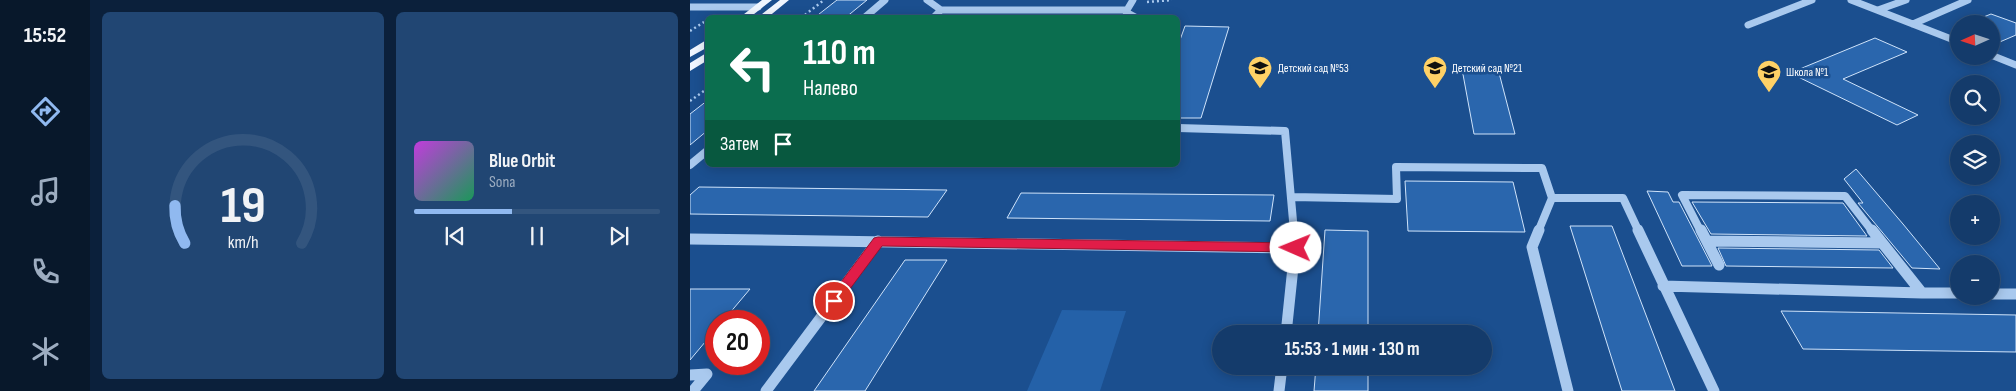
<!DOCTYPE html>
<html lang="ru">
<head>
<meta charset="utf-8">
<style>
  :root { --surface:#143b6b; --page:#214673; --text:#f1f3f6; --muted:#9dadc1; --line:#33557e; --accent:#90b9f0 }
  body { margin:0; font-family:"Sofia Sans Condensed",sans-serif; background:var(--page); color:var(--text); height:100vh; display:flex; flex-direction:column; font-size:19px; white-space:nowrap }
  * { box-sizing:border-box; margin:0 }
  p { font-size:16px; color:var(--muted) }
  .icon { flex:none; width:28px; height:28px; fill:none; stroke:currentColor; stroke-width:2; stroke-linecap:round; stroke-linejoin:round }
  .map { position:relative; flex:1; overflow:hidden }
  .details { display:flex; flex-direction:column; gap:12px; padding:12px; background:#0b203b; width:600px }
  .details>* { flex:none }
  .banner { position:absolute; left:15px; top:15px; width:475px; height:152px; border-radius:8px; box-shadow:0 2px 12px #0003,0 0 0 1px var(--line); background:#0b6e4f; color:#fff; overflow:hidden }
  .needle { width:32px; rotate:267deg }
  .fabs { position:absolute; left:1260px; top:15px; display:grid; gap:10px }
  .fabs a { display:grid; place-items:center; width:50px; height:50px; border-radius:50%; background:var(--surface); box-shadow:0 2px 12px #0003,0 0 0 1px var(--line); font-size:25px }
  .speed { position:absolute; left:15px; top:310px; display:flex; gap:10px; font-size:25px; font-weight:700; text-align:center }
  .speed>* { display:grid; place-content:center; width:65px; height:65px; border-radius:50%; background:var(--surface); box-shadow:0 2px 12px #0003,0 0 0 1px var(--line); line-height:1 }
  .speed .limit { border:8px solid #d22; background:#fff; color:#111 }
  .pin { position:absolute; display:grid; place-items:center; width:42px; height:42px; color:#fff; margin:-21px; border:2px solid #fff; border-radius:50%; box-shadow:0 1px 5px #0007 }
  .me { position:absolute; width:55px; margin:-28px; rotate:271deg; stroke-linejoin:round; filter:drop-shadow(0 0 4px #0008) }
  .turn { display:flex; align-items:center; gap:18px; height:105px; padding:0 15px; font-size:22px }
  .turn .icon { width:65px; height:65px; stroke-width:2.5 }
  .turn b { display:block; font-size:35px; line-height:42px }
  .then { display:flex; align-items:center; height:48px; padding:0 15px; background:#0003; gap:10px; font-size:19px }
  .details .tile { flex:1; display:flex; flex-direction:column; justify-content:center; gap:8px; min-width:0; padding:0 18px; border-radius:8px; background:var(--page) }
  .details .dial { align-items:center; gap:0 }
  .dial svg { height:130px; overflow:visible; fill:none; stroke:var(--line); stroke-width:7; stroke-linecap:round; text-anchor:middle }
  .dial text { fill:var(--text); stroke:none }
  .song { display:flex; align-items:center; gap:15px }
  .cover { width:60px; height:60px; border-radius:8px; background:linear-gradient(135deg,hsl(290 70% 55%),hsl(150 70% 35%)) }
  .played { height:5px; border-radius:2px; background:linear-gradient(90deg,var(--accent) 40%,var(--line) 40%) }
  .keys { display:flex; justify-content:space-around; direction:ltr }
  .details .tiles { flex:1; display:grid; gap:12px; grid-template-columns:repeat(2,1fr) }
  .trip { position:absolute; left:522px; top:325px; width:280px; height:50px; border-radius:25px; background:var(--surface); box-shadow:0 2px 12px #0003,0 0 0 1px var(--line); font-weight:700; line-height:50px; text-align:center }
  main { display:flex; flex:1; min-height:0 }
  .tabs { display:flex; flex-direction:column; width:90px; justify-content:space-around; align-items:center; background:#08182b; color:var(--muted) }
  .tabs .icon { width:35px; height:35px }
  .tabs .selected { color:var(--accent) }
  .tabs b { font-size:22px; color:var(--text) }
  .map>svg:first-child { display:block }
</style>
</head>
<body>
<main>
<nav class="tabs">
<b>15:52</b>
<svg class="icon selected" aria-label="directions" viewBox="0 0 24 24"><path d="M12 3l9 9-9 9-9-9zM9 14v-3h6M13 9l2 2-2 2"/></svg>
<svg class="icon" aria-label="music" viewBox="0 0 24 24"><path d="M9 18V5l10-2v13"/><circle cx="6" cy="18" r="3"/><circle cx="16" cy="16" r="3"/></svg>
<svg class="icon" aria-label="phone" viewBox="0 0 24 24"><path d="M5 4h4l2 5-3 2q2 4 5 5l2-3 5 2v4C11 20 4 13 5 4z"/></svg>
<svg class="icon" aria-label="climate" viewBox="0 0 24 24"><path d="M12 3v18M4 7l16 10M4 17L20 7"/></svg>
</nav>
<section class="details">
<div class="tiles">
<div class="tile dial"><svg viewBox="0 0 100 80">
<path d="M14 69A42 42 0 1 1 86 69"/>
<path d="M14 69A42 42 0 0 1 8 46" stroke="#90b9f0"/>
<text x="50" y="56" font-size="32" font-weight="700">19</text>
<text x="50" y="72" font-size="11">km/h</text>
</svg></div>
<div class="tile">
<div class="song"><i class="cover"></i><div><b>Blue Orbit</b><p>Sona</p></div></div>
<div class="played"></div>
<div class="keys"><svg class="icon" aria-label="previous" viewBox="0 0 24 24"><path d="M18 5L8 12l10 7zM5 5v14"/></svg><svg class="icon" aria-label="pause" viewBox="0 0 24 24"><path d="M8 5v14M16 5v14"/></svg><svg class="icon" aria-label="next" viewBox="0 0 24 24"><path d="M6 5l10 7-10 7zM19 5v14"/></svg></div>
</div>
</div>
</section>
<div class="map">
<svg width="1326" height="391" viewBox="0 0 1326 391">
  <rect width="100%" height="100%" fill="#1b4f8f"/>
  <path fill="#2461a8" d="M372,310l64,1 -26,80h-73z"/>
  <path fill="#2a66ad" stroke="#cfe3fa" d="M147,0h30l-22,18h-31z
    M1301,14l25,9v12l-21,9 -4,-1v-19h-25z
    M495,26l44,1 -28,91h-23v-78h2z
    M1185,38l32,14 -64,27 75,36 -21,10 -107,-52z
    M772,69h36l17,65h-41z
    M18,100v30l-18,15v-31z
    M1166,169l47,55 37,45 -28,-1 -54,-65h5l-19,-24z
    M715,181l108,1 12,50 -117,-1z
    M9,187l248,3 -19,27 -238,-3v-19z
    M957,191l21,1 5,10h6l33,64h-30z
    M331,193l253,2 -4,26 -263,-3z
    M1002,202l151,1 24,33 -156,-2z
    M880,226h42l63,165h-53z
    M635,230l43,1v103h-50z
    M1028,248l161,2 14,18 -167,-2z
    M215,260h42l-82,131h-51z
    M0,289h60l-27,32h-7v8l-26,31z
    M1091,311l235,4v37l-213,-3z
    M626,366h52v25h-54z"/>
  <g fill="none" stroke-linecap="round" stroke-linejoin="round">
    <path stroke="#a9c9ee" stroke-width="2.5" stroke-dasharray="2 3" stroke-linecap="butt" d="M457,2l25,-2
      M111,18l23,-18
      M0,31l14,-9
      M0,101l18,-13"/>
    <path stroke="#a9c9ee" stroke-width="7" d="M237,0l14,10h186l-1,2 11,6
      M1161,0l108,42
      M0,7h68
      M437,10l6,-10
      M1188,10l28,-10
      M174,18l21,-18
      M243,18l8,-8
      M1223,24l55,-24
      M1058,25l64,-25
      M1301,55l25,10"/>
    <path stroke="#a9c9ee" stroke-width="8" d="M488,128l107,3 9,101
      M0,165l18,-15
      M602,197l105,2 -1,-32 146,1 10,30 -14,34
      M862,198h71l16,34
      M1011,232l-19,-37 163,1 28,36"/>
    <path stroke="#a9c9ee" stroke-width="11" d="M603,230l2,18
      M849,230l-7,17 36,144
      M948,230l76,161
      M1011,230l18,35
      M0,239l605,9 -9,86
      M1017,241l175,2
      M973,286l259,7 -50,-63
      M1232,293h37
      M1301,294h25
      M0,375l17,-1 -14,17
      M76,391l112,-150
      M589,391l3,-25"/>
    <path fill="#f0f6ff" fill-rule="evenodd" d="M72,0h10l-23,18h-10z
      M90,0h9l-22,18h-10z
      M18,39v8l-18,10v-7z
      M18,52v8l-18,11v-8z"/>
  </g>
  <path fill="#e11d48" stroke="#92132f" d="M188,237l418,6 6,5 -6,4 -414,-6 -44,59h-9l-2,-4 2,-3 45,-60z"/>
  <defs>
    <symbol id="school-pin" viewBox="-11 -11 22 30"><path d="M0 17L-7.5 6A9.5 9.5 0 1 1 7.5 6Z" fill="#ffd166" stroke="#1b4f8f"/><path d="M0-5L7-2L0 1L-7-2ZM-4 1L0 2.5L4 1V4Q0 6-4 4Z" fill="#111"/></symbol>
  </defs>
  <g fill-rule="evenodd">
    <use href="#school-pin" x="556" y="54" width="28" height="38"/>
    <use href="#school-pin" x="731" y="54" width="28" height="38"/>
    <use href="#school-pin" x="1065" y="58" width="28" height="38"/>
  </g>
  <g text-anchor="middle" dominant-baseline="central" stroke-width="5" stroke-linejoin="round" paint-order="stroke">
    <g font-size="12" fill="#fff" stroke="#1b4f8f" text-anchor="start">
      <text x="588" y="68">Детский сад №53</text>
      <text x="762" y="68">Детский сад №21</text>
      <text x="1096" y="72">Школа №1</text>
    </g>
  </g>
</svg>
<div class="fabs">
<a><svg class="needle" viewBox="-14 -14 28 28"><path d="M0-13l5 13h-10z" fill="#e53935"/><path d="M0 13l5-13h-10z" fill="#9dadc1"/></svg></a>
<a><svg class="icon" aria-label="search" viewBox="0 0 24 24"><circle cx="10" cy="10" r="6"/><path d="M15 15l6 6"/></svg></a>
<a><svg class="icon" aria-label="layers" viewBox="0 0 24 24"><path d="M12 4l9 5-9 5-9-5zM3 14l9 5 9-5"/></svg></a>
<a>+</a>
<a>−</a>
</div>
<div class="speed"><div class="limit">20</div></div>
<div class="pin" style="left:144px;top:301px;background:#d93025"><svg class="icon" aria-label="arrive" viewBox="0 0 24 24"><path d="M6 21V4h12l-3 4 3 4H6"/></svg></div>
<svg class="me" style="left:606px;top:248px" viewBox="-20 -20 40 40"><circle r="19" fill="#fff"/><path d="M0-13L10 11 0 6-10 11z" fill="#e11d48"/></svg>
<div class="trip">15:53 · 1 мин · 130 m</div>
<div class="banner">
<div class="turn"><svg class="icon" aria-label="left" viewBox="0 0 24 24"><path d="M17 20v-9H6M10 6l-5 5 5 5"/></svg><div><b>110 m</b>Налево</div></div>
<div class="then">Затем<svg class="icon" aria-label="arrive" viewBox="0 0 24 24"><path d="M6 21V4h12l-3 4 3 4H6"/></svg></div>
</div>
</div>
</main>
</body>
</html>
